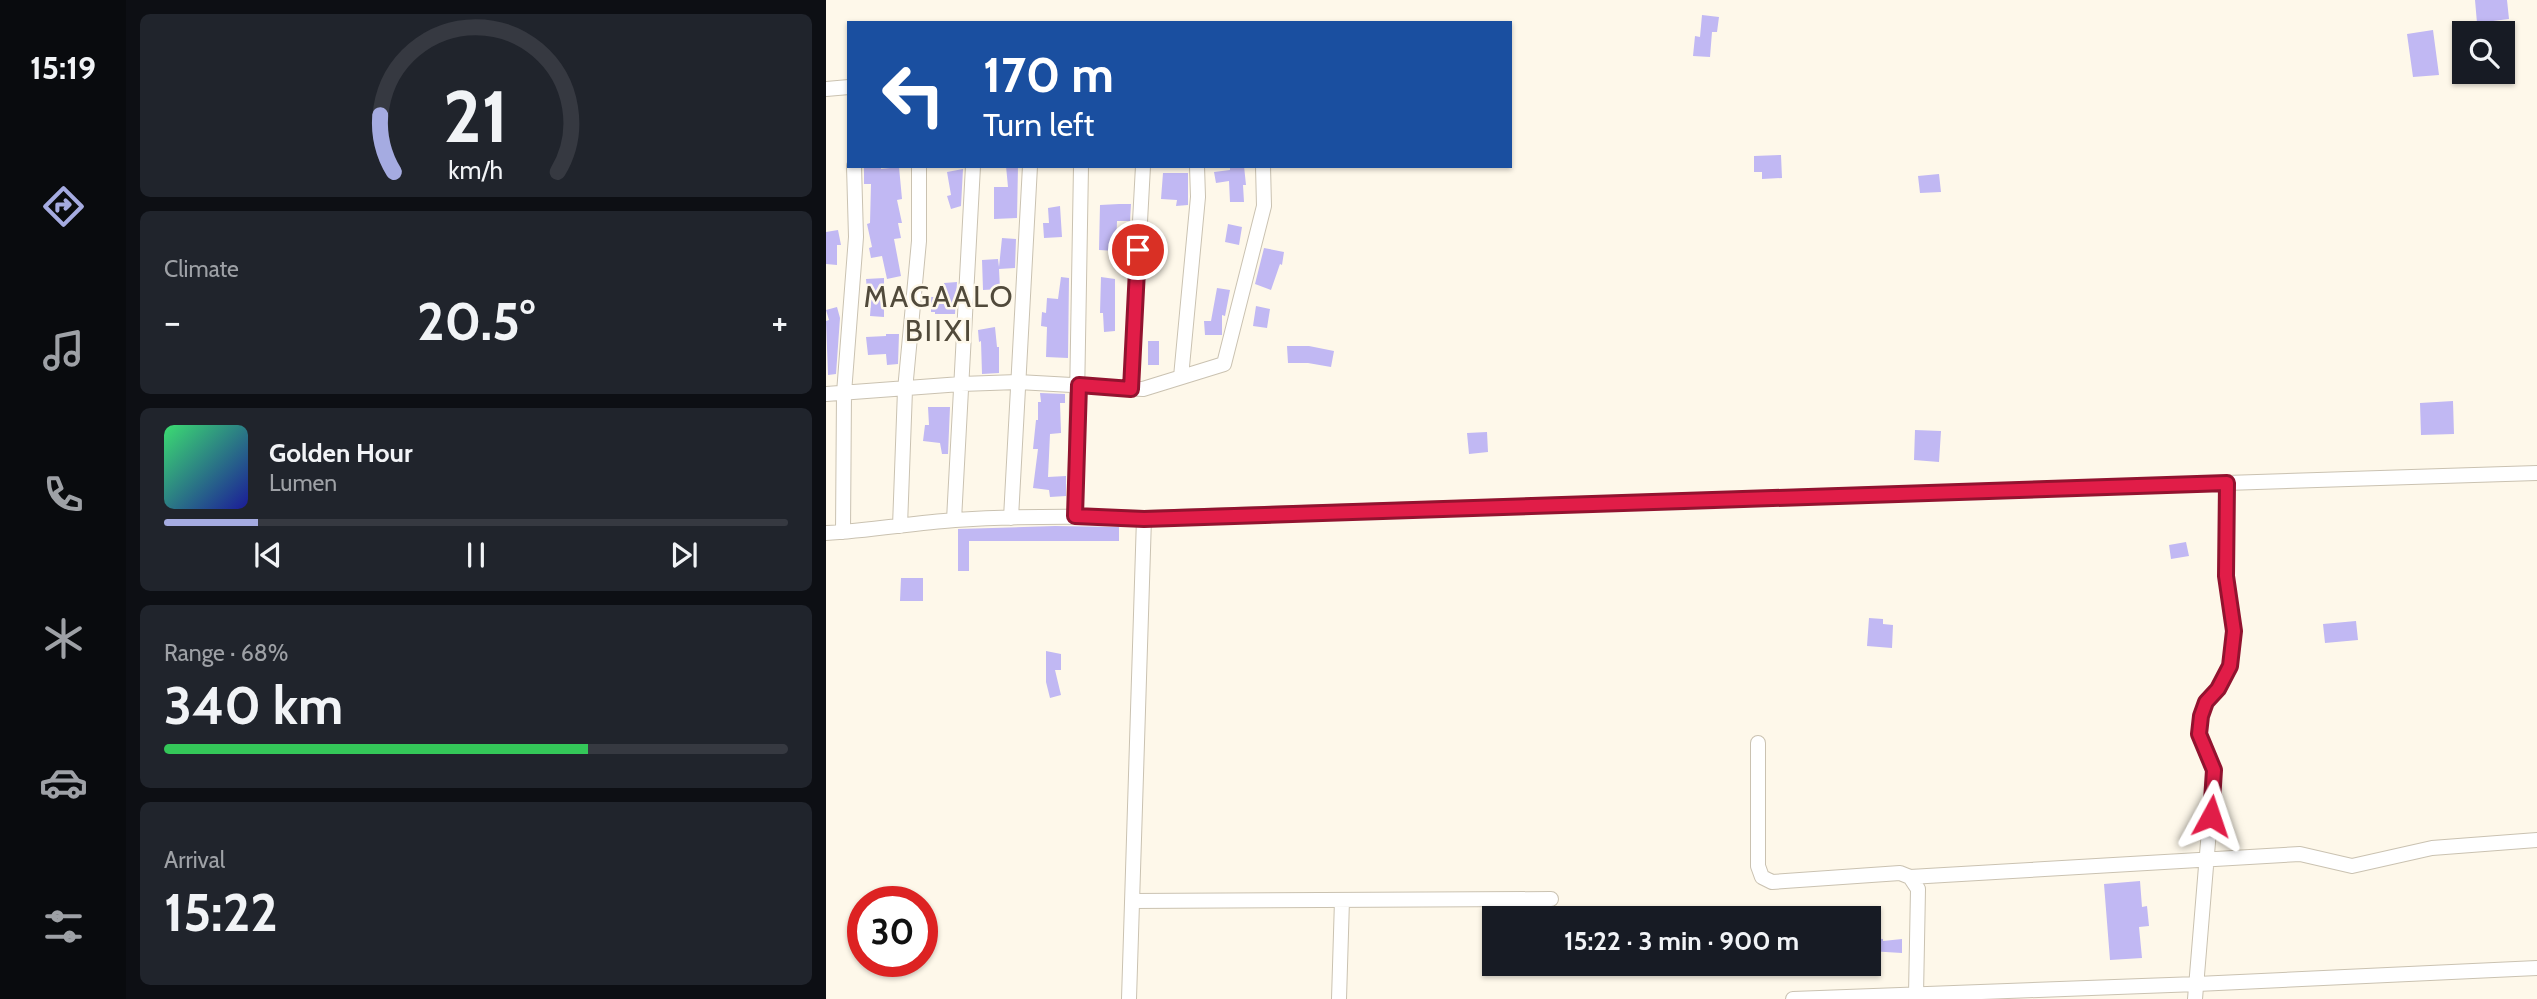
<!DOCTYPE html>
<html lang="en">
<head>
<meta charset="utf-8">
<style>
  :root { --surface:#171b24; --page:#20242c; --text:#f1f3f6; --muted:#9ea1a6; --line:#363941; --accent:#a5abe1 }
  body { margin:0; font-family:Cabin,sans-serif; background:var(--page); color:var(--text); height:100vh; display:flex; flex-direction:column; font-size:26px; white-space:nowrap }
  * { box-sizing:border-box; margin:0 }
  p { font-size:23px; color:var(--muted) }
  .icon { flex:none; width:38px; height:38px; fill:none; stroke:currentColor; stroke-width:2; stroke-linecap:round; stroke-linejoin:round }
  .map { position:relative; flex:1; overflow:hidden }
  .drawer { display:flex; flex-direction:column; gap:14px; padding:14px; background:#0d0f14; width:700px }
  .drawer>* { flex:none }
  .hud { position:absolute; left:21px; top:21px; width:665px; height:147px; border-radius:0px; box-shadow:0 2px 5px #0004; background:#1a4fa0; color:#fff; overflow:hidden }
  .buttons { position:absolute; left:1626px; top:21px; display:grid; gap:14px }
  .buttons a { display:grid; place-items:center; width:63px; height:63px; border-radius:0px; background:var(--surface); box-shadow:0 2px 5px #0004; font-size:35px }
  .speed { position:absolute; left:21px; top:886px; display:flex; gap:14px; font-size:35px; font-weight:700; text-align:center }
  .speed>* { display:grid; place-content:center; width:91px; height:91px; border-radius:50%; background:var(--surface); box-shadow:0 2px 5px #0004; line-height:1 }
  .speed .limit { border:10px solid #d22; background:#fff; color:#111 }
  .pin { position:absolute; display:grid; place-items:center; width:60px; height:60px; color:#fff; margin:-30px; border:4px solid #fff; border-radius:50%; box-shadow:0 2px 7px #0007 }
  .me { position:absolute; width:77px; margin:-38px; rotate:5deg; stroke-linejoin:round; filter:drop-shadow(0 0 5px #0008) }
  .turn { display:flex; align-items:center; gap:24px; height:147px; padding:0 21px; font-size:32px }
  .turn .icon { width:91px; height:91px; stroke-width:2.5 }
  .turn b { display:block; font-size:49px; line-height:60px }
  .big { font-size:52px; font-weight:700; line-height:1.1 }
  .drawer .card { flex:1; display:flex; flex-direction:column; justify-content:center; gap:10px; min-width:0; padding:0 24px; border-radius:10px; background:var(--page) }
  .drawer .dial { align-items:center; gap:0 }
  .dial svg { height:182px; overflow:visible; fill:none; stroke:var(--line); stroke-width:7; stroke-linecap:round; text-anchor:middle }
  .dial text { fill:var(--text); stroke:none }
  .song { display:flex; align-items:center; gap:21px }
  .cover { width:84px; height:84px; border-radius:10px; background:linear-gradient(135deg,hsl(140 70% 55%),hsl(240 70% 35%)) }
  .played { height:7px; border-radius:4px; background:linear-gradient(90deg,var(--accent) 15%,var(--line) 15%) }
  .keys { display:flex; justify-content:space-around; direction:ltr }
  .heat { display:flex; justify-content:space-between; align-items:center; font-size:38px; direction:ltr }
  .charge { height:10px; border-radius:5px; background:linear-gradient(90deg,#34c759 68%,var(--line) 0) }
  .trip { position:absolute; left:656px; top:906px; width:399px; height:70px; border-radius:0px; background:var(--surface); box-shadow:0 2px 5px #0004; font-weight:700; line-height:70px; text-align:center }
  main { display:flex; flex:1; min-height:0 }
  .tabs { display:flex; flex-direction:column; width:126px; justify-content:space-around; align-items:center; background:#090b0e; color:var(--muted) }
  .tabs .icon { width:49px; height:49px }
  .tabs .current { color:var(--accent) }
  .tabs b { font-size:32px; color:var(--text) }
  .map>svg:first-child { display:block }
</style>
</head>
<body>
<main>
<nav class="tabs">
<b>15:19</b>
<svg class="icon current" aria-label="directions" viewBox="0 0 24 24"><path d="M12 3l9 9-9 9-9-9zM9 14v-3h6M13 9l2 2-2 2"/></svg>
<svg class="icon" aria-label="music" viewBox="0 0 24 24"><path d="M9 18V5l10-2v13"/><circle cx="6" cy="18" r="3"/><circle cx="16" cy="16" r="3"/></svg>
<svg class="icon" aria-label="phone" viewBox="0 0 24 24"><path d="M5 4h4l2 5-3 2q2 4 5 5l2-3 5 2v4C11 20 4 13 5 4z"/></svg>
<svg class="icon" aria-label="climate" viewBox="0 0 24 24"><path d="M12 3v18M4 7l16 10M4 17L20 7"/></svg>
<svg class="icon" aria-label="car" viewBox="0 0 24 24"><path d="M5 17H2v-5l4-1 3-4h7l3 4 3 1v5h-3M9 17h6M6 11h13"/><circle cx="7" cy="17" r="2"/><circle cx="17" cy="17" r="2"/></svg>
<svg class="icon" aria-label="filters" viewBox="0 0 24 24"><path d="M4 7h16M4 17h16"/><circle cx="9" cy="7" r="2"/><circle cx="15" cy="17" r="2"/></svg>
</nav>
<section class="drawer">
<div class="card dial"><svg viewBox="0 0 100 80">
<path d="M14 69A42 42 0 1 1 86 69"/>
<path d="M14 69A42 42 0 0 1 8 44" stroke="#a5abe1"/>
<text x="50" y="56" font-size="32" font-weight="700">21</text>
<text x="50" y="72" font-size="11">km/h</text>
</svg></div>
<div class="card"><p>Climate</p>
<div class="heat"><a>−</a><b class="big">20.5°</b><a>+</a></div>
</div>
<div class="card">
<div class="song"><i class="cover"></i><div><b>Golden Hour</b><p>Lumen</p></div></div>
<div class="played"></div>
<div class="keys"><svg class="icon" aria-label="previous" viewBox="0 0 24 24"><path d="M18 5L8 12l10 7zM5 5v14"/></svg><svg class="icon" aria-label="pause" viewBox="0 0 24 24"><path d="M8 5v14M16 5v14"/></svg><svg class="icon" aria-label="next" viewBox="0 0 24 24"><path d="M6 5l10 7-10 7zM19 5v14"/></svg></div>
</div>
<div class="card"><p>Range · 68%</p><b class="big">340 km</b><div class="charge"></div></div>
<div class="card"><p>Arrival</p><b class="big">15:22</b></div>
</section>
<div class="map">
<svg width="1711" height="999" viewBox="0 0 1711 999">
  <rect width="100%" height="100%" fill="#fef8ea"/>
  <path fill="#c1b8f3" d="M1649,0h32l2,19 -32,4z
    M876,15l17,2 -2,15h-5l-2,25 -17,-1 2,-20 5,1z
    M1607,30l6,45 -26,2 -6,-43z
    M955,155l1,23 -20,1v-7h-8v-16z
    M38,166h17v3l18,-2 3,32 -5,1 5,23h-4l3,15 -7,1 7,37 -14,3 -5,-23 -11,2 -2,-10 3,-1 -5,-23 3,-1 1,-39h-7z
    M180,166h12l-1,52 -23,1v-32h14z
    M404,166h14l2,19h-3l1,17h-14l-1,-21 -13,2 -2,-11 16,-2z
    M137,169l-2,37 -10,3 -4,-13 4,-1 -4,-23z
    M337,173h25v32l-12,1 1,-6 -16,-1z
    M1113,174l2,18 -21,1 -2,-17z
    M293,204h12l-1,17h-13l-1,30 -17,-1 1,-45z
    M234,206l2,31 -18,1 -1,-15h6l-1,-15z
    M402,224l14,3 -3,18 -14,-3z
    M12,230l3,15h-4v20l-11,-1v-32z
    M176,238l14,1 -1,29 -16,1 1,20 -17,1 -1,-30 16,-1 1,8z
    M438,248l20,4 -2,13 -2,-1 -9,26 -16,-6z
    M235,277l8,1 -1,80 -22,-1 1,-30 -6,-1 1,-14 4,1 1,-15 11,1z
    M275,277l14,2v52l-11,1 -1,-19h-3z
    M58,278v39l-14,-1 2,-27 -5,1 -1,-11z
    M131,282l-2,32h-20v-2h-4v-15h14l-1,-14z
    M391,288l13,2 -5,26 -3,-1v20h-17l-1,-14h7z
    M430,306l14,3 -3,19 -14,-2z
    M11,307l3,11 -4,56 -8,1 -2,-54 3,-1 -3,-10z
    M169,327l2,20h2v26l-17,1 -1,-33 -2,1 -1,-12z
    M60,334h13l-1,30 -11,1 -1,-11 -18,1 -2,-18 20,-1z
    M322,341h11v24h-11z
    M461,346h22l25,5 -3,16 -23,-4h-20z
    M214,393l25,1v9h-5l1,30 -11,1 -2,43 18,-1v20l-16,1 -1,-7 -16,-2 5,-39h-5l3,-29h2v-18h3z
    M1627,401l1,33 -33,1 -1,-32z
    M102,407h22l-2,47h-6l-2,-11 -17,-2 2,-16h4z
    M1089,430l26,1 -2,31 -25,-2z
    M661,432l1,20 -19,2 -2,-21z
    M229,526l64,1v14h-150v30h-11v-42z
    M1360,542l3,14 -18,3 -2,-14z
    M75,578h22v23h-23z
    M1043,618l14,1v5l10,1 -1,23 -25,-2z
    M1530,621l2,19 -33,3 -2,-19z
    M220,651l15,3v16h-6l6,25 -11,3 -4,-16z
    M1314,881l2,26 5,-1 2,20 -10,1 3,31 -32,2 -6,-76z
    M1043,938l14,1v2l19,-2v14l-33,-2z"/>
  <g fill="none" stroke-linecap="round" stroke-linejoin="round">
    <defs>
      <path id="minor" d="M0,89l23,-2
        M355,377l17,-180 -1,-31
        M305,389l12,-223
        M0,394l135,-10 57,-2 125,7 81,-25 40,-158 -1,-40
        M249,516l6,-350
        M185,518l19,-352
        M128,520l19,-354
        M74,526l5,-136 14,-149v-75
        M17,532l1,-139 12,-156 -2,-71
        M0,533c43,-2 86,-10 129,-13 63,-4 126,-4 189,-2l1393,-45
        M932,743v123l4,11 10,5 128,-9 10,4 8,12 -2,106
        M1084,877l390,-23 52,12 80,-18 105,-8
        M306,901l419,-2
        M303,999l15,-481
        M513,999l3,-99
        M967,999l404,-15 340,-16
        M1369,999l19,-229 -15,-36 2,-18 5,-14 12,-13 12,-23 4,-35 -8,-55 1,-93"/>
    </defs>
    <use href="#minor" stroke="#cac2b1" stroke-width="16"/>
    <use href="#minor" stroke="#fff" stroke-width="14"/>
  </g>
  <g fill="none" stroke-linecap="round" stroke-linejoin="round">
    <defs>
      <path id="route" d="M312,250l-7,139 -52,-4 -4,131 69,3 1083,-36 -1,93 8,55 -4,35 -12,23 -12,13 -5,14 -2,18 15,36 -3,46"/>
    </defs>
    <use href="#route" stroke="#92132f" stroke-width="18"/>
    <use href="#route" stroke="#e11d48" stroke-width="12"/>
  </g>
  <g text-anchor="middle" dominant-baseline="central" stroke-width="5" stroke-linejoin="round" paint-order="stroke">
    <g font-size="30" letter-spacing="2" fill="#514a3b" stroke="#fef8ea">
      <text x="113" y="296">MAGAALO<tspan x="113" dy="34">BIIXI</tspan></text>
    </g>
  </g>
</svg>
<div class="buttons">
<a><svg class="icon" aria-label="search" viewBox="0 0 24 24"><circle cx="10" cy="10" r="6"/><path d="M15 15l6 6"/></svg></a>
</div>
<div class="speed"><div class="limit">30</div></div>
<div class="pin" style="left:312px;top:250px;background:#d93025"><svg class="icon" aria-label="arrive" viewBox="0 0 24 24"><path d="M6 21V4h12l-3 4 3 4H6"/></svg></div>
<svg class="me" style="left:1385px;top:816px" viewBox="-20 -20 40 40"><path d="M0-17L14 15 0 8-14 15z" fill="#e11d48" stroke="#fff" stroke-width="4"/></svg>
<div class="trip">15:22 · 3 min · 900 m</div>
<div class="hud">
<div class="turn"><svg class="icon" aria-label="left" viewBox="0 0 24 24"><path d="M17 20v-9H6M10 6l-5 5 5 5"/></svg><div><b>170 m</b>Turn left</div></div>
</div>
</div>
</main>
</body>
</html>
